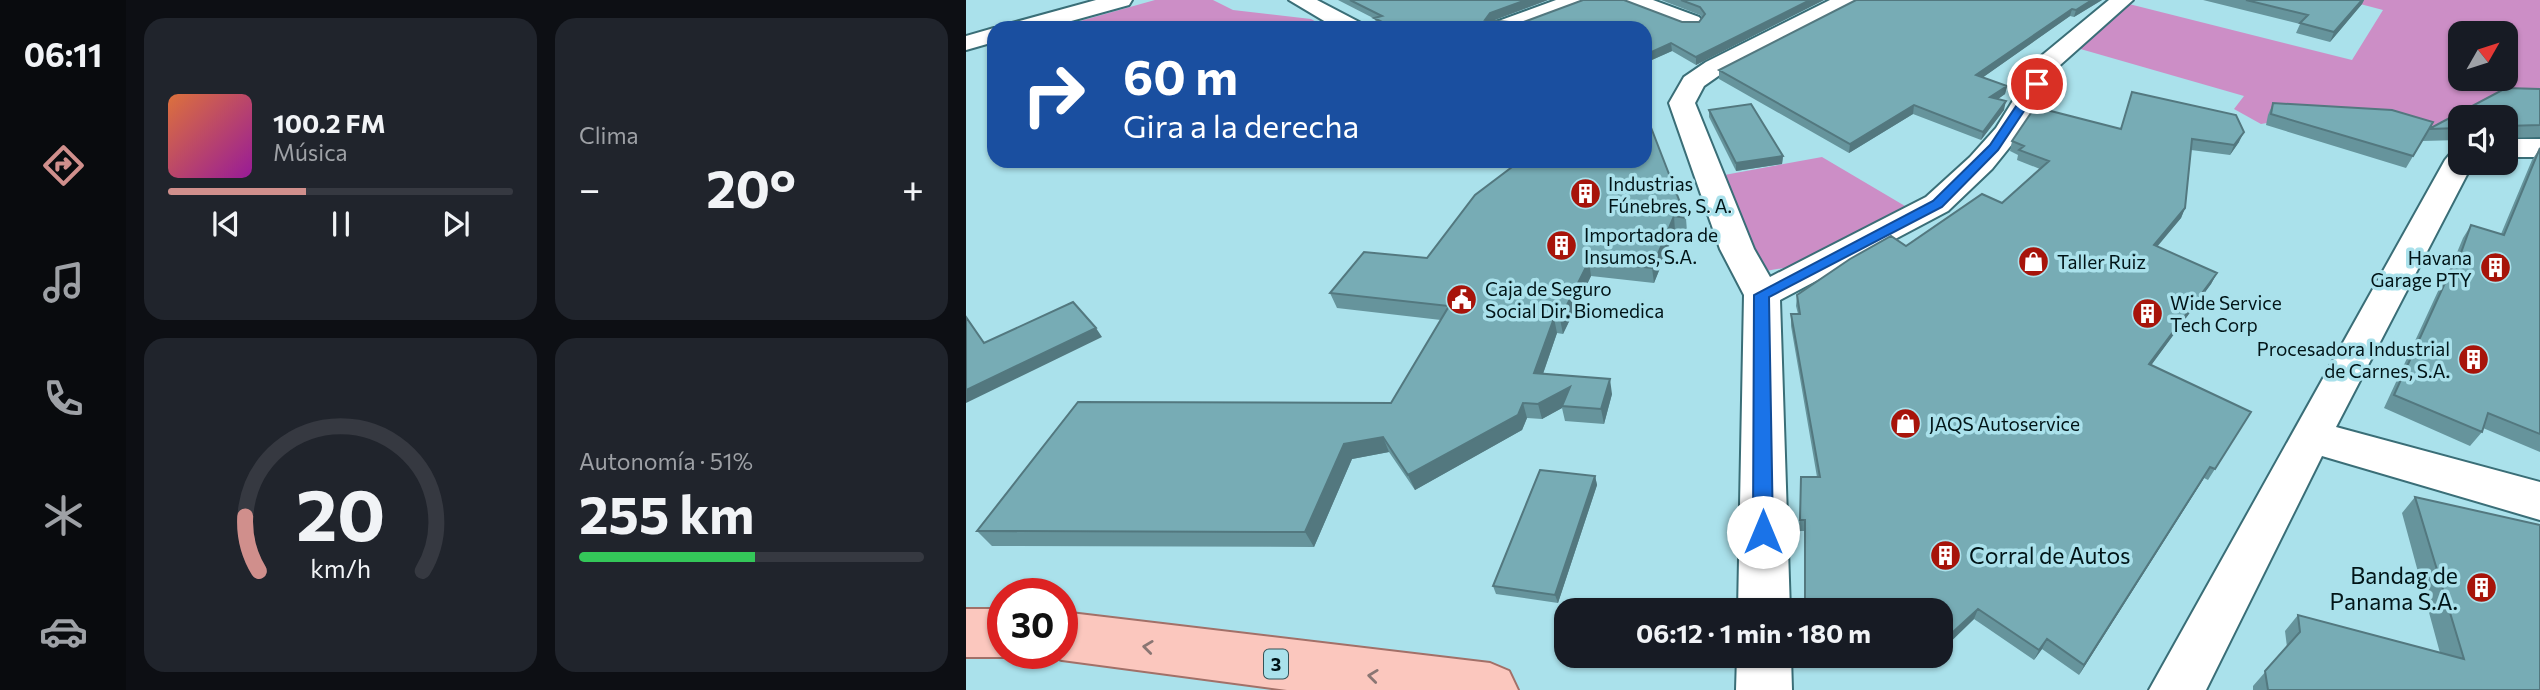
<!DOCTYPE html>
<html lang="es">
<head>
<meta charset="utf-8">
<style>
  :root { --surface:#171b24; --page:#20242c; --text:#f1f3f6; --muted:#9ea1a6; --line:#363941; --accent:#d08f8c }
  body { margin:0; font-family:Commissioner,sans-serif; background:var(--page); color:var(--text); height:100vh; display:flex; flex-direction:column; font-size:26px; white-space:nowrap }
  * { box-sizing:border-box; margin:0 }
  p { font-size:23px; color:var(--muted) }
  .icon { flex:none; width:38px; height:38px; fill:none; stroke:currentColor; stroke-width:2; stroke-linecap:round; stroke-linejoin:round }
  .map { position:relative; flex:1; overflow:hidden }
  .details { display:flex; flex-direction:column; gap:18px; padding:18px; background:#0d0f14; width:840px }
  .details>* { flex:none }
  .banner { position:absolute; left:21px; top:21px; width:665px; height:147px; border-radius:21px; box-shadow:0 2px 5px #0004; background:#1a4fa0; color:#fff; overflow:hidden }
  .needle { width:46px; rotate:51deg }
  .tools { position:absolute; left:1482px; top:21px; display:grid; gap:14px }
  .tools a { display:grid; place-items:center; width:70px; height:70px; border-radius:14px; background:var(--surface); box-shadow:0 2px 5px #0004; font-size:35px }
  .speed { position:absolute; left:21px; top:578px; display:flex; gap:14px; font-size:35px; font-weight:700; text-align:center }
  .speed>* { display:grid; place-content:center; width:91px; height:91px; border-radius:50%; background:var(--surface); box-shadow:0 2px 5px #0004; line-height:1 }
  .speed .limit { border:10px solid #d22; background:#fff; color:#111 }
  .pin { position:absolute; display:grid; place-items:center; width:60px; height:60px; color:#fff; margin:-30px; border:4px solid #fff; border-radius:50%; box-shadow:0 2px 7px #0007 }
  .me { position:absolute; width:77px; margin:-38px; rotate:0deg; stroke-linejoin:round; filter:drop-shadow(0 0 5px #0008) }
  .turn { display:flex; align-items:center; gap:24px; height:147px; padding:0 21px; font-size:32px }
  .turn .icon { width:91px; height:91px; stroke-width:2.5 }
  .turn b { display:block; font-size:49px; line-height:60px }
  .big { font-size:52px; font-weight:700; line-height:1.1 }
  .details .widget { flex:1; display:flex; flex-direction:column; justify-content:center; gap:10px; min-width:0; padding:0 24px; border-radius:21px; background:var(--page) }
  .details .dial { align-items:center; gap:0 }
  .dial svg { height:182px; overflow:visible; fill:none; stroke:var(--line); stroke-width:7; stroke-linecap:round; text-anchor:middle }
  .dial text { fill:var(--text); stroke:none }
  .song { display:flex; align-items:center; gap:21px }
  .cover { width:84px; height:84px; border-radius:10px; background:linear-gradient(135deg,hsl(20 70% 55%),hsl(300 70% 35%)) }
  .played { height:7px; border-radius:4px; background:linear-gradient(90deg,var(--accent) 40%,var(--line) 40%) }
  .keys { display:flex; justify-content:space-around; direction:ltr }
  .heat { display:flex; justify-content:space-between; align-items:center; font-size:38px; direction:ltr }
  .charge { height:10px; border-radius:5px; background:linear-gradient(90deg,#34c759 51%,var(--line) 0) }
  .details .tiles { flex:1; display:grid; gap:18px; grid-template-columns:repeat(2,1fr) }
  .trip { position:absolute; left:588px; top:598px; width:399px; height:70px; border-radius:21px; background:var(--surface); box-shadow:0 2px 5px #0004; font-weight:700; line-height:70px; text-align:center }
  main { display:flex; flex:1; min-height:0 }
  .menu { display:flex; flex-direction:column; width:126px; justify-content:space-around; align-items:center; background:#090b0e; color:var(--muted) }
  .menu .icon { width:49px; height:49px }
  .menu .current { color:var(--accent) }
  .menu b { font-size:32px; color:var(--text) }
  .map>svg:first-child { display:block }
</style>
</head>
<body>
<main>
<nav class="menu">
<b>06:11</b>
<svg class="icon current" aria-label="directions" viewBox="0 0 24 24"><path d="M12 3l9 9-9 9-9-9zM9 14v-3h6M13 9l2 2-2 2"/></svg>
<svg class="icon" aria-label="music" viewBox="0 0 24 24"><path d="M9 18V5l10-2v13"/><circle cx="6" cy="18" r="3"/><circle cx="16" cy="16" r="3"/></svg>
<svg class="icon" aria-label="phone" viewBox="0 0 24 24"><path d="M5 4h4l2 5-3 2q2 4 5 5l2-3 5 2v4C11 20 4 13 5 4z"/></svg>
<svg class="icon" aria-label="climate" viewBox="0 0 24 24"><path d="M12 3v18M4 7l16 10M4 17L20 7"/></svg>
<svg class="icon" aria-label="car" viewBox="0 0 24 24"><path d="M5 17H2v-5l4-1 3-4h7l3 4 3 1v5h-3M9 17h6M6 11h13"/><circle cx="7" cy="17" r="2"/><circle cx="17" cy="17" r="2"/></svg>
</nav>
<section class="details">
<div class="tiles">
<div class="widget">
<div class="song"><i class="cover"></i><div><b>100.2 FM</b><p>Música</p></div></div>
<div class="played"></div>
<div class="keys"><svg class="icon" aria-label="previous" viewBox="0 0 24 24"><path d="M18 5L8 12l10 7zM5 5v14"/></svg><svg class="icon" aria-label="pause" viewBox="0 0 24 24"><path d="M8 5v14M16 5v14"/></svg><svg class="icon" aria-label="next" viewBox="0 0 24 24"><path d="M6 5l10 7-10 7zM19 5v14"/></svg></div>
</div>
<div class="widget"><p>Clima</p>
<div class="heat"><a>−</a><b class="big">20°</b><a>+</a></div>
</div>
<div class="widget dial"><svg viewBox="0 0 100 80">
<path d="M14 69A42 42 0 1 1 86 69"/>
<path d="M14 69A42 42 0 0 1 8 45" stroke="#d08f8c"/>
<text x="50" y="56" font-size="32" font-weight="700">20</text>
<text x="50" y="72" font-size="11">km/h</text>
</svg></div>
<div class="widget"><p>Autonomía · 51%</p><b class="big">255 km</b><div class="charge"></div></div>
</div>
</section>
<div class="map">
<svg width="1574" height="690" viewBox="0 0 1574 690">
  <rect width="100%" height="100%" fill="#aae1eb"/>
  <path fill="#cc8ec6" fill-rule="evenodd" d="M189,0h58l20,10 78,9 16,9h-272z
    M1379,0h195v95l-42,-7 3,7 -72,40 -44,-13 -83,-5 -41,7 -27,-15 10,-13 -167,-48 52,-44 223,56 31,-50zM1494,33h46v46h-46z
    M856,157l83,49 -104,59 -47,8 -35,-97z"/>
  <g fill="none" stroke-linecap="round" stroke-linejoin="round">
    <defs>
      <path id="minor" d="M323,0h28l44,23 4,5h-29z
        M590,0h31l-3,5 -62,23h-33l4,-5z
        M656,0h31l46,17 4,5 -4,5h-16l-58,-22z
        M864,0h28l-3,5 -131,67 -20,14 -9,17 59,146 16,28 156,-80 44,-40 26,-29 44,-71 69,-57h24l-74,66 -42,72 -25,31 -44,42 -168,89 10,311h-52l6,-316 -24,-46 -51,-146 15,-26 22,-15z
        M1540,139h34v18h-34z
        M1494,151v12h13l-137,264 204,55v38l-218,-64 -116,234h-57l296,-530 5,-6z
        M771,656h54l1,34h-56z"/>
      <path id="tertiary" d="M130,0h36l-3,5 -83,23h-38l4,-5z
        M28,28v14l-28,8v-14z"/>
      <path id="primary" d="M0,609h37v44h12l-12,4h-37z
        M96,612l428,51 19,8 9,19h-231l-225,-30 -19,-7h19z"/>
    </defs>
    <use href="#minor" stroke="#3a6e77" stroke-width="4"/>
    <use href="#tertiary" stroke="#3a6e77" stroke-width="4"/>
    <use href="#primary" stroke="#a27068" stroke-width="4"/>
    <use href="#minor" fill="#fff" fill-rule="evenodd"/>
    <use href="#tertiary" fill="#fff" fill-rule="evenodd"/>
    <use href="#primary" fill="#fbc7be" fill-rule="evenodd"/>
  </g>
  <path fill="#66949c" d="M372,0h210l-56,21 29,2 178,-1 3,-4 -2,-3 -39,-15h163l-128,65 -24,-14 -27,12v-35h-264l-4,-2 -2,-7z
    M890,0h246l-28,17 -4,-1 -87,61 24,9 -2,8 -7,5 6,11 -23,30 -68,-26 -64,39 -130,-74v-9z
    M1237,0h161l-2,4 -32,38 -34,-9 4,-9z
    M1540,88l34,1v48l-34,1v-21h-46v23l-38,1 -16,27 -140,-43 2,-10 5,-12 119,7 41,12 -4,7z
    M743,110l74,46 -1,8 -46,7 -27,-54z
    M1155,129l118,13 -9,13 -39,-5 -6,58 -4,10 -24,29 60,26 -6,11 -60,81 100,47 -43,68 -4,-2 -125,197 -37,-26 -8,11 -60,-41 -33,32v-40h-137v-80h-5l2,-54h16l-26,-151v-12h7l-2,-8 1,-11 205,-92 38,-34 -23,-9 1,-5 -8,-4 2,-10z
    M1574,148v304l-57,-24 -1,4 -12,14 -86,-38 61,-132 6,-9 12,-29 8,-13 30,9 31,-74z
    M645,161h34l41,57 1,14 -12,-1 -21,52 -63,-7 -28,58 -6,-1 -14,41 69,20 -8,30 -39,-3 -3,-13 -20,11 -15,-1 -5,12 -107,60 -26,-38 -37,7 -38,88 -322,-1 -15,-15 414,-128 50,-83 -104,-12 -7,-15 97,-35z
    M629,476l2,9 -39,118 -62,-9 -3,-8z
    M1449,497l125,193h-287v-4l34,-39 -2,-16 13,-16 142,38 -38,-140z
    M929,656h40l-3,3z"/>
  <path fill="#53787f" d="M560,0h22l-56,21 -7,-1 5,-7z
    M844,0h14l-128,65v-8z
    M1126,0h10l-28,17 2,-7z
    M1396,0h2l-2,4 -32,38 4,-10z
    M1106,9l-2,7 -95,67 1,-8z
    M705,43l1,8 -27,12v-8z
    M1041,86l-2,8 -17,12 2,-9z
    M1040,101l-2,9 -23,30 2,-8z
    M948,105l-1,9 -64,39 1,-9z
    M1278,132l-5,10 -9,13 4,-10z
    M817,156l-1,8 -46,7v-8z
    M1219,208l-4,10 -32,38 5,-11z
    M708,216l1,15 -21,52 -2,-15z
    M623,261l2,15 -28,58 -3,-15z
    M1251,273l-6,11 -67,91 5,-11z
    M588,318l3,15 -19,55 -4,-15z
    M130,328l6,9 -136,66v-13z
    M644,379l2,15 -8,30 -3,-15z
    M604,387l-8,19v2l-20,11 -4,-15z
    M557,403l4,15 -5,12 -107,60 -7,-15z
    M417,437l6,15 -37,7 -38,88 -9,-15 39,-88z
    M1244,467l-6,11 -125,197 5,-10z
    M629,476l2,9 -39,118 -3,-8z
    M1012,609l-4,10 -33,32v-8z
    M1081,639l-5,10 -8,11 5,-10z"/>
  <path fill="#77acb5" stroke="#53787f" stroke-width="2" d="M384,0h176l-36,13 -5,7 36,3 62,-23h41l58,22h17l6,-8 -5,-7 -19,-7h129l-114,57 -25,-14 -26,12v-27h-251l-20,-10 8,-2z
    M890,0h236l-16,10 -4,-1 -96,66 31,11 -17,11 16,4 -23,31 -69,-27 -64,39 -131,-74z
    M1280,0h116l-28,32 -34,-9 8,-8z
    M1540,88l34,1v36l-34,1v-9h-46v11l-31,1 -16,27 -142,-42 2,-11 119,7 41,12 -4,7z
    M1166,92l104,23 8,17 -10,13 -42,-6 -7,69 -31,37 63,28 -68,91 102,48 -36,57 -5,-2 -126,198 -37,-26 -8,11 -61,-41 -37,34v-32h-136v-91h-5l1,-43h19l-29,-163h9l-3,-19 53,-36 41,-23 15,10 76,-52 20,9 47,-42 -30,-11 5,-4 -12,-5 23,-34 86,22z
    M785,104l32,52 -47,7 -27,-53z
    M679,112l41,106 -12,-2 -22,52 -63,-7 -29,58 -6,-1 -20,55 76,6 -9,30 -39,-3 8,-19 -32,17 -15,-1 -5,12 -110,60 -25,-38 -39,7 -39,88 -328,-1 101,-129 313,1 58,-97 -119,-13 34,-41 63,6 48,-63 45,-34 94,1v-1h31z
    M1574,148v286l-52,-21 -6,19 -88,-37 60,-132 3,1 14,-39 33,10z
    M107,302l23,26 -130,62v-73l18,26z
    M574,470l55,6 -40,119 -62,-9z
    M1449,497l125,28v165h-272l-3,-19 35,-39 -2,-17 166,44z"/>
  <defs><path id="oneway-chevron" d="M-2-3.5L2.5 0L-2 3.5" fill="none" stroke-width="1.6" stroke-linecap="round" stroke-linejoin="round" transform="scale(1.75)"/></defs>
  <g stroke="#8a7673">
    <use href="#oneway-chevron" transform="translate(182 647) rotate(-173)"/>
    <use href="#oneway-chevron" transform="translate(407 676) rotate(-173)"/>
  </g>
  <path fill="#1a73e8" stroke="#114b97" stroke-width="2" d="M1071,80l5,4 -44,66 -56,57 -173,90 4,235 -3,6h-14l-3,-6 1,-237 179,-94 57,-56 43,-64z"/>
  <defs>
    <symbol id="building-disc" viewBox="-11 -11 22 22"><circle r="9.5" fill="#a7140a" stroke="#aae1eb"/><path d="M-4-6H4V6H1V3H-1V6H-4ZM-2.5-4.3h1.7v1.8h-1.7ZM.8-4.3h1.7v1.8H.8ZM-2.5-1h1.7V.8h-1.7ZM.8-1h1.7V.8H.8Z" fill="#fff"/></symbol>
    <symbol id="shop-disc" viewBox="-11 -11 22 22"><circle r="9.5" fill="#a7140a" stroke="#aae1eb"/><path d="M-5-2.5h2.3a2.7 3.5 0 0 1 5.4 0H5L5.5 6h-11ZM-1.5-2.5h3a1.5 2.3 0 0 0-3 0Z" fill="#fff"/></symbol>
    <symbol id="civic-disc" viewBox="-11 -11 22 22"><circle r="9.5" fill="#a7140a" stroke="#aae1eb"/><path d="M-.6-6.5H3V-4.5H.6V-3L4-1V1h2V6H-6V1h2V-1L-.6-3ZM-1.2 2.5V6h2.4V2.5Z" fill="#fff"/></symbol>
  </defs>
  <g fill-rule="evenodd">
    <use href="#building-disc" x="602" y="176" width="35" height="35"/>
    <use href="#building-disc" x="578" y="228" width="35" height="35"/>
    <use href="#shop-disc" x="1050" y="244" width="35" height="35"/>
    <use href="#building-disc" x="1512" y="250" width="35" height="35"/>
    <use href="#civic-disc" x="478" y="282" width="35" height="35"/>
    <use href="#building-disc" x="1164" y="296" width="35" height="35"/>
    <use href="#building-disc" x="1490" y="342" width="35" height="35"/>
    <use href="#shop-disc" x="922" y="406" width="35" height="35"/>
    <use href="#building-disc" x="962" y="538" width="35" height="35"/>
    <use href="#building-disc" x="1498" y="570" width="35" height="35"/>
  </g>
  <g text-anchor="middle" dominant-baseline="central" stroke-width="7" stroke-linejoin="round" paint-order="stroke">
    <rect fill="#aae1eb" stroke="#345257" stroke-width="2" x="298" y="649.5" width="24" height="29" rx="5"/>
    <g font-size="18" font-weight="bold" fill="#011417">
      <text x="310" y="664">3</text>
    </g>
    <g font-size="19" fill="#011417" stroke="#aae1eb" text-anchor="start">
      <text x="642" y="183">Industrias<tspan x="642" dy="22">Fúnebres, S. A.</tspan></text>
      <text x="618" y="234">Importadora de<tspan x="618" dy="22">Insumos, S.A.</tspan></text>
      <text x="1506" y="257" text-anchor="end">Havana<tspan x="1506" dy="22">Garage PTY</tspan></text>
      <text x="1091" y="261">Taller Ruiz</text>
      <text x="519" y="288">Caja de Seguro<tspan x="519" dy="22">Social Dir. Biomedica</tspan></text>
      <text x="1204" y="302">Wide Service<tspan x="1204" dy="22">Tech Corp</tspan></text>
      <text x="1484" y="348" text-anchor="end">Procesadora Industrial<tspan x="1484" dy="22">de Carnes, S.A.</tspan></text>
      <text x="963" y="423">JAQS Autoservice</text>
    </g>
    <g font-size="23" fill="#011417" stroke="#aae1eb" text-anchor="start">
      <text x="1003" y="555">Corral de Autos</text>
      <text x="1492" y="575" text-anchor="end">Bandag de<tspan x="1492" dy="26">Panama S.A.</tspan></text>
    </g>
  </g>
</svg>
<div class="tools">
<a><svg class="needle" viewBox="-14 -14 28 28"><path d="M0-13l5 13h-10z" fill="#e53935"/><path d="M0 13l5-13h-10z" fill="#9ea1a6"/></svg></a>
<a><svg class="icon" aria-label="sound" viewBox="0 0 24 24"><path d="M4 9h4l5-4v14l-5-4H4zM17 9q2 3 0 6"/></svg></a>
</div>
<div class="speed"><div class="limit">30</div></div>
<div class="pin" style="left:1071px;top:84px;background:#d93025"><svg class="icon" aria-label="arrive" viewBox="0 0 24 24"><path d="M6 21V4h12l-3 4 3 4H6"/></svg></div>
<svg class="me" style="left:797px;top:532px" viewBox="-20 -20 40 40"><circle r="19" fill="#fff"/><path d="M0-13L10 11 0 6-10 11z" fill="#1a73e8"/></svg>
<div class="trip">06:12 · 1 min · 180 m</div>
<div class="banner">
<div class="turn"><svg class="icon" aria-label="right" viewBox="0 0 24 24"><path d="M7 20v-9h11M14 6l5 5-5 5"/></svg><div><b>60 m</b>Gira a la derecha</div></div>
</div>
</div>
</main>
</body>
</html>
